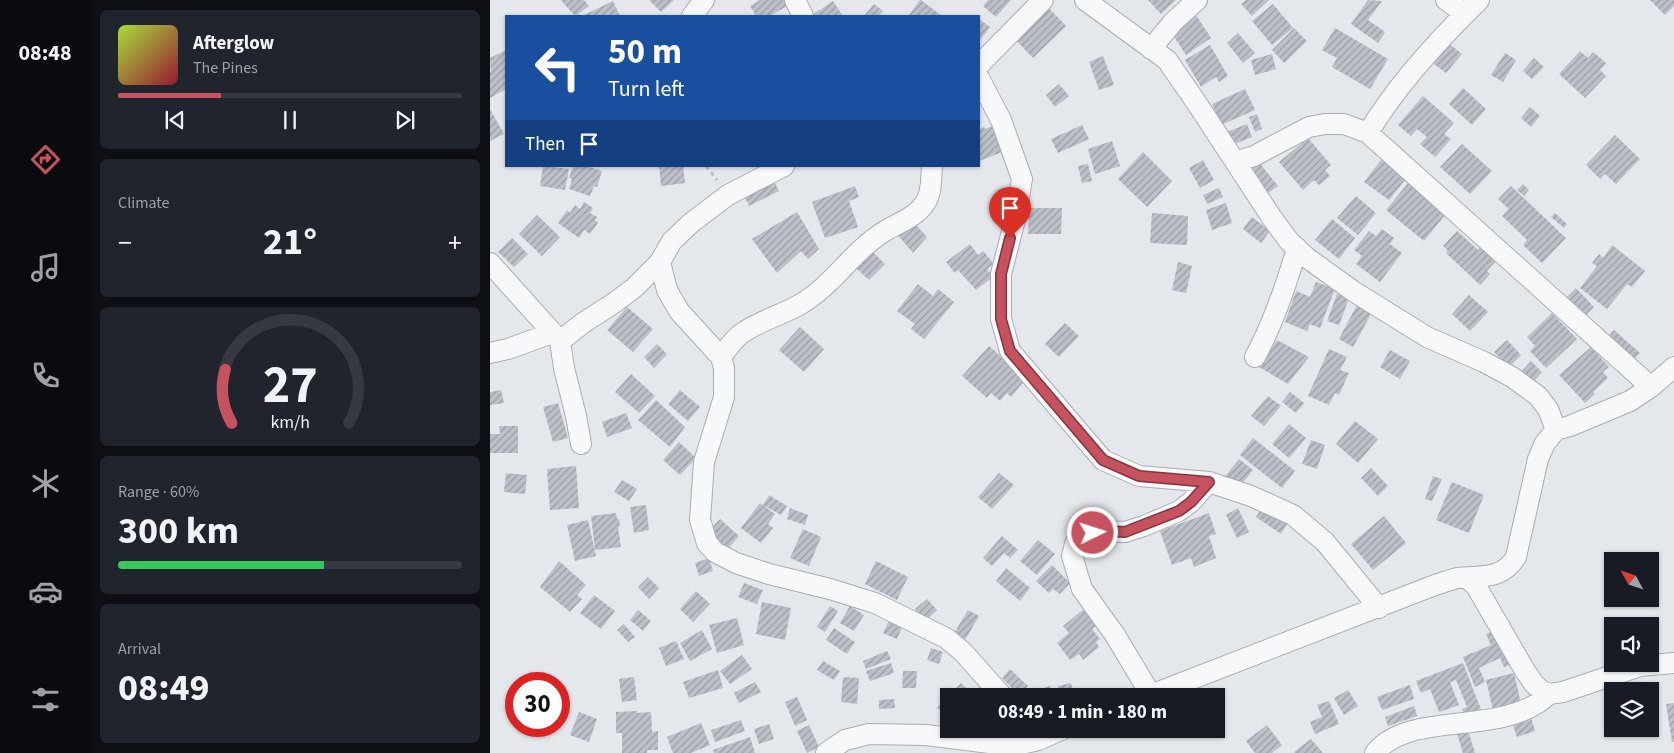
<!DOCTYPE html>
<html lang="en">
<head>
<meta charset="utf-8">
<style>
  :root { --surface:#171b24; --page:#20242c; --text:#f1f3f6; --muted:#9ea1a6; --line:#363941; --accent:#c7525f }
  body { margin:0; font-family:"Source Sans 3",sans-serif; background:var(--page); color:var(--text); height:100vh; display:flex; flex-direction:column; font-size:19px; white-space:nowrap }
  * { box-sizing:border-box; margin:0 }
  p { font-size:16px; color:var(--muted) }
  .icon { flex:none; width:28px; height:28px; fill:none; stroke:currentColor; stroke-width:2; stroke-linecap:round; stroke-linejoin:round }
  .map { position:relative; flex:1; overflow:hidden }
  .sheet { display:flex; flex-direction:column; gap:10px; padding:10px; background:#0d0f14; width:400px }
  .sheet>* { flex:none }
  .top-card { position:absolute; left:15px; top:15px; width:475px; height:152px; border-radius:0px; box-shadow:0 1px 4px #0004; background:#1a4fa0; color:#fff; overflow:hidden }
  .needle { width:32px; rotate:310deg }
  .tools { position:absolute; left:1114px; top:552px; display:grid; gap:10px }
  .tools a { display:grid; place-items:center; width:55px; height:55px; border-radius:0px; background:var(--surface); box-shadow:0 1px 4px #0004; font-size:25px }
  .speed { position:absolute; left:15px; top:672px; display:flex; gap:10px; font-size:25px; font-weight:700; text-align:center }
  .speed>* { display:grid; place-content:center; width:65px; height:65px; border-radius:50%; background:var(--surface); box-shadow:0 1px 4px #0004; line-height:1 }
  .speed .limit { border:8px solid #d22; background:#fff; color:#111 }
  .pin { position:absolute; display:grid; place-items:center; width:42px; height:42px; color:#fff; margin:-51px -21px; border-radius:50% 50% 50% 0; rotate:-45deg; box-shadow:0 0 5px #0007 }
  .pin .icon { rotate:45deg }
  .me { position:absolute; width:55px; margin:-28px; rotate:86deg; stroke-linejoin:round; filter:drop-shadow(0 0 4px #0008) }
  .turn { display:flex; align-items:center; gap:18px; height:105px; padding:0 20px; font-size:22px }
  .turn .icon { width:65px; height:65px; stroke-width:2.5 }
  .turn b { display:block; font-size:35px; line-height:42px }
  .then { display:flex; align-items:center; height:48px; padding:0 20px; background:#0003; gap:10px; font-size:19px }
  .big { font-size:38px; font-weight:700; line-height:1.1 }
  .sheet .card { flex:1; display:flex; flex-direction:column; justify-content:center; gap:8px; min-width:0; padding:0 18px; border-radius:8px; background:var(--page) }
  .sheet .dial { align-items:center; gap:0 }
  .dial svg { height:130px; overflow:visible; fill:none; stroke:var(--line); stroke-width:7; stroke-linecap:round; text-anchor:middle }
  .dial text { fill:var(--text); stroke:none }
  .song { display:flex; align-items:center; gap:15px }
  .cover { width:60px; height:60px; border-radius:8px; background:linear-gradient(135deg,hsl(80 70% 55%),hsl(350 70% 35%)) }
  .played { height:5px; border-radius:2px; background:linear-gradient(90deg,var(--accent) 30%,var(--line) 30%) }
  .keys { display:flex; justify-content:space-around; direction:ltr }
  .heat { display:flex; justify-content:space-between; align-items:center; font-size:28px; direction:ltr }
  .charge { height:8px; border-radius:4px; background:linear-gradient(90deg,#34c759 60%,var(--line) 0) }
  .trip { position:absolute; left:450px; top:688px; width:285px; height:50px; border-radius:0px; background:var(--surface); box-shadow:0 1px 4px #0004; font-weight:700; line-height:50px; text-align:center }
  main { display:flex; flex:1; min-height:0 }
  .dock { display:flex; flex-direction:column; width:90px; justify-content:space-around; align-items:center; background:#090b0e; color:var(--muted) }
  .dock .icon { width:35px; height:35px }
  .dock .selected { color:var(--accent) }
  .dock b { font-size:22px; color:var(--text) }
  .map>svg:first-child { display:block }
</style>
</head>
<body>
<main>
<nav class="dock">
<b>08:48</b>
<svg class="icon selected" aria-label="directions" viewBox="0 0 24 24"><path d="M12 3l9 9-9 9-9-9zM9 14v-3h6M13 9l2 2-2 2"/></svg>
<svg class="icon" aria-label="music" viewBox="0 0 24 24"><path d="M9 18V5l10-2v13"/><circle cx="6" cy="18" r="3"/><circle cx="16" cy="16" r="3"/></svg>
<svg class="icon" aria-label="phone" viewBox="0 0 24 24"><path d="M5 4h4l2 5-3 2q2 4 5 5l2-3 5 2v4C11 20 4 13 5 4z"/></svg>
<svg class="icon" aria-label="climate" viewBox="0 0 24 24"><path d="M12 3v18M4 7l16 10M4 17L20 7"/></svg>
<svg class="icon" aria-label="car" viewBox="0 0 24 24"><path d="M5 17H2v-5l4-1 3-4h7l3 4 3 1v5h-3M9 17h6M6 11h13"/><circle cx="7" cy="17" r="2"/><circle cx="17" cy="17" r="2"/></svg>
<svg class="icon" aria-label="filters" viewBox="0 0 24 24"><path d="M4 7h16M4 17h16"/><circle cx="9" cy="7" r="2"/><circle cx="15" cy="17" r="2"/></svg>
</nav>
<section class="sheet">
<div class="card">
<div class="song"><i class="cover"></i><div><b>Afterglow</b><p>The Pines</p></div></div>
<div class="played"></div>
<div class="keys"><svg class="icon" aria-label="previous" viewBox="0 0 24 24"><path d="M18 5L8 12l10 7zM5 5v14"/></svg><svg class="icon" aria-label="pause" viewBox="0 0 24 24"><path d="M8 5v14M16 5v14"/></svg><svg class="icon" aria-label="next" viewBox="0 0 24 24"><path d="M6 5l10 7-10 7zM19 5v14"/></svg></div>
</div>
<div class="card"><p>Climate</p>
<div class="heat"><a>−</a><b class="big">21°</b><a>+</a></div>
</div>
<div class="card dial"><svg viewBox="0 0 100 80">
<path d="M14 69A42 42 0 1 1 86 69"/>
<path d="M14 69A42 42 0 0 1 10 36" stroke="#c7525f"/>
<text x="50" y="56" font-size="32" font-weight="700">27</text>
<text x="50" y="72" font-size="11">km/h</text>
</svg></div>
<div class="card"><p>Range · 60%</p><b class="big">300 km</b><div class="charge"></div></div>
<div class="card"><p>Arrival</p><b class="big">08:49</b></div>
</section>
<div class="map">
<svg width="1184" height="753" viewBox="0 0 1184 753">
  <defs>
    <pattern id="building-hatch" width="6" height="6" patternUnits="userSpaceOnUse" patternTransform="scale(1.25)"><rect width="6" height="6" fill="#bcc0c8"/><path d="M-1 1l2-2M0 6l6-6M5 7l2-2" fill="none" stroke="#999da4"/></pattern>
  </defs>
  <rect width="100%" height="100%" fill="#e4e7eb"/>
  <path fill="url(#building-hatch)" d="M71,0h23l5,6 -14,10z
    M159,0h25l-13,12z
    M270,0h24l3,6 -17,10h-14l-6,-10z
    M430,0h1l21,16h-31l-2,-1z
    M498,0h23l-15,17 -13,-11z
    M658,0h28l-15,14z
    M756,0h23l-17,16 -11,-12z
    M878,0l14,1 -14,19 17,12 -7,11 -27,-19z
    M1160,0h24v6l-9,9z
    M123,1l7,15h-38z
    M343,1l10,15h-30l-1,-1z
    M384,4l9,7 -5,5h-14z
    M555,4l21,22 -33,32 -21,-22z
    M783,4l20,24 -21,17 -20,-24z
    M706,15l15,23 -25,17 -15,-23z
    M489,19l11,8 -11,15z
    M804,28l13,13 -23,22 -12,-13z
    M845,28l53,31 -18,30 -38,-22 5,-9 -15,-8z
    M748,33l17,20 -12,10 -16,-20z
    M957,42l15,12 -16,19 -15,-11z
    M720,45l18,31 -9,6 -3,-5 -15,10 -16,-27z
    M16,50v39l-16,9v-25l1,-1 -1,-14z
    M1090,51l8,7 5,-6 13,11 -6,7 6,6 -21,22 -26,-24z
    M1015,53l11,7 -13,22 -12,-7z
    M782,54l4,15 -21,6 -4,-15z
    M613,56l11,29 -15,5 -10,-28z
    M1044,58l10,9 -12,12 -9,-8z
    M569,84l10,12 -14,11 -9,-12z
    M973,88l23,21 -14,16 -23,-21z
    M755,89l10,21 -34,15 -9,-21z
    M933,96l31,27 -10,11 7,5 -16,18 -15,-13 7,-7 -10,-8 -6,7 -13,-11z
    M1040,107l10,9 -9,11 -10,-9z
    M0,109l14,25 -14,7z
    M767,114l5,15 -7,3 -6,-15z
    M757,124l5,13 -20,8 -5,-13z
    M592,125l7,14 -31,14 -7,-14z
    M503,126l9,26 -23,9v-32l5,-2 1,2z
    M1125,135l25,24 -24,25 -11,-10 -5,5 -14,-14z
    M818,138l23,27 -6,5 5,6 -11,9 -5,-5 -11,10 -24,-28z
    M622,141l8,25 -25,8 -7,-25z
    M972,144l30,27 -22,23 -30,-27z
    M653,152l29,29 -25,26 -29,-28z
    M894,156l25,19 -20,25 -25,-18z
    M713,160l11,20 -14,8 -11,-20z
    M768,161l20,25 -11,8 -19,-26z
    M598,164l4,17 -10,2 -4,-17z
    M53,166l26,3 -4,21 -25,-4z
    M83,166h14l15,5 -5,16 -3,-1 -4,10 -21,-7 3,-10 -3,-1z
    M169,166h24l2,17 -24,3z
    M282,177l7,14 -30,15 -7,-14z
    M918,183l38,31 -22,27 -38,-31z
    M1033,184l6,6 -5,6 -7,-6z
    M365,186l4,11 -10,4 9,26 -33,11 -13,-36z
    M1021,186l55,52 -24,25 -19,-18 4,-5 -25,-24 7,-7 -11,-10z
    M729,188l4,9 -16,7 -4,-9z
    M866,196l20,17 -18,22 -21,-17z
    M94,202l9,6 -3,5 7,4 -2,3 3,3 -8,11 -6,-4 -5,8 -21,-15 9,-13 3,3 5,-8 5,4z
    M736,203l6,20 -20,7 -6,-20z
    M539,208h33l-1,26h-33z
    M307,212l22,37 -11,10 -7,-8 -24,22 -25,-34z
    M662,213l36,3 -1,29 -37,-2z
    M1065,213l12,11 -3,4 -13,-11z
    M47,215l23,22 -18,19 -23,-22z
    M762,217l18,14 -9,12 -18,-14z
    M421,219l16,18 -14,16 -16,-19z
    M842,219l23,19 -16,21 -24,-19z
    M892,229l12,9 -4,6 12,9 -22,29 -24,-18 6,-8 -8,-6 15,-19 7,5z
    M967,231l21,19 4,-4 16,13 -11,12 3,3 -10,11 -34,-32 2,-2 -5,-5z
    M22,238l16,16 -14,13 -16,-15z
    M480,244l8,11 5,-4 11,13 -7,5 6,8 -17,13 -18,-20 -3,3 -9,-11z
    M1122,245l33,26 -13,16 -5,-3 -20,25 -27,-21 17,-22 -5,-3 7,-9 4,4z
    M382,251l13,13 -16,16 -13,-12z
    M688,262l14,4 -6,27 -14,-3z
    M826,282l19,7 -15,39 -10,-4 -3,7 -22,-9 11,-31 14,6z
    M428,284l15,12 5,-7 16,13 -30,37 -13,-10 4,-5 -18,-13z
    M1086,288l18,19 -10,10 -19,-18z
    M847,294l12,4 -10,27 -12,-4z
    M979,295l19,17 -18,19 -18,-17z
    M870,299l15,8 -22,40 -14,-8z
    M137,307l26,22 -20,23 -26,-22z
    M1062,313l25,26 -31,29 -16,-17 5,-5 -8,-9z
    M575,323l14,13 -20,21 -14,-13z
    M310,327l24,22 -20,23 -25,-22z
    M1124,330l26,23 -12,12 -25,-22z
    M787,340l32,17 -21,27 -29,-17z
    M1017,340l14,15 -12,12 -15,-15z
    M167,344l10,10 -13,14 -10,-11z
    M499,346l37,33 -15,18 -4,-4 -7,8 -9,-8 -4,5 -25,-22z
    M1101,347l18,20 -6,5 5,6 -15,14 2,2 -10,9 -26,-28z
    M839,349l18,8 -7,13 9,3 -10,22 -4,-2 -6,12 -21,-9z
    M900,350l20,11 -10,18 -20,-12z
    M1041,361l11,11 -10,11 -11,-11z
    M141,374l24,22 -16,17 -24,-21z
    M11,390l3,13 -14,2v-13z
    M190,390l20,17 -12,14 -20,-17z
    M800,392l14,11 -8,10 -14,-11z
    M778,396l13,10 -17,20 -13,-10z
    M166,400l29,27 -15,20 -32,-27z
    M68,403l10,35 -15,4 -10,-35z
    M136,413l6,15 -25,9 -5,-15z
    M865,421l23,18 -20,24 -22,-19z
    M799,424l17,14 -17,20 -17,-14z
    M9,426h19v27h-28v-19h10z
    M763,438l42,33 -13,17 -42,-33z
    M821,440l14,5 -8,24 -15,-5z
    M189,442l17,16 -16,17 -17,-15z
    M749,459l14,11 -16,20 -14,-11z
    M86,466l3,42 -29,2 -3,-41z
    M881,468l17,18 -10,10 -17,-18z
    M16,473l21,2 -2,19 -21,-2z
    M509,473l15,12 -22,24 -14,-12z
    M943,476l9,3 -10,22 -7,-2z
    M132,480l15,9 -8,12 -15,-9z
    M962,482l32,13 -15,38 -33,-13z
    M279,495l18,11 -6,9 -18,-10z
    M270,503l15,11 -7,10 5,4 -12,15 -20,-15z
    M775,503l26,15 -10,16 -25,-17z
    M156,505l3,25 -15,3 -4,-26z
    M300,508l18,7 -3,10 -18,-6z
    M748,508l11,24 -12,6 -11,-23z
    M126,513l1,6h2l1,7 -2,1 3,20 -26,3 -4,-34z
    M719,513l7,21 -7,2 7,22 -22,9 -3,-9 -19,7 -12,-34z
    M894,516l22,27 -33,27 -22,-26z
    M230,519l19,17 -12,14 -20,-17z
    M98,520l8,36 -21,5 -8,-36z
    M313,529l18,8 -12,29 -19,-8z
    M512,536l16,14 -8,8 -6,-5 -12,13 -9,-8z
    M548,540l17,14 -18,21 -17,-14z
    M219,558l4,13 -14,5 -4,-13z
    M69,561l27,24 -9,10 5,4 -12,13 -30,-25z
    M386,561l32,16 -11,23 -32,-16z
    M562,565l18,18 -10,11 -7,-5 -4,4 -13,-12z
    M516,568l24,20 -10,13 -24,-20z
    M158,577l11,11 -10,11 -11,-12z
    M254,583l19,7 -6,14 -19,-7z
    M206,591l14,13 -17,18 -13,-13z
    M104,595l21,16 -14,18 -21,-16z
    M437,599l10,11 -12,11 -10,-12z
    M272,602l29,6 -6,32 -29,-6z
    M340,606l8,5 -13,21 -8,-5z
    M360,606l14,9 -10,16 -14,-8z
    M595,608l13,16 -6,5 8,10 -4,3 3,5 -16,13 -4,-6 -9,6 -13,-17 12,-10 -6,-7z
    M148,610l13,11 -8,10 -13,-11z
    M478,610l11,6 -15,26 -11,-7z
    M401,617l13,6 -7,16 -14,-6z
    M247,618l7,27 -27,8 -8,-28z
    M134,624l11,13 -7,5 -11,-12z
    M344,628l21,14 -8,12 -21,-14z
    M1007,629l14,35 -7,3 -4,-9 -21,10 6,14 -10,5 -12,-30 28,-12 -5,-11z
    M212,630l10,19 -22,12 -10,-18z
    M186,641l8,18 -18,7 -7,-18z
    M441,648l12,4 -4,12 -12,-4z
    M397,651l4,8 -25,10 -3,-8z
    M252,655l10,14 -22,15 -10,-13z
    M333,661l17,10 -6,9 -17,-10z
    M401,663l3,10 -24,8 -4,-10z
    M973,663l19,49 -16,6 -4,-9 5,-2 -11,-27 -6,2 9,23 -20,7 -9,-23 -9,4 -5,-12z
    M520,669l18,17 -9,9 -17,-17z
    M228,670l5,18 -34,10 -6,-16z
    M413,671h14l-1,17h-14z
    M1024,673l8,35 -28,6 -8,-34z
    M144,677l3,23 -15,2 -3,-23z
    M353,677l16,1 -2,26 -16,-2z
    M265,682l6,10 -22,11 -5,-10z
    M471,683l13,13h-25v22l-12,-10z
    M581,683l4,13h-15l-2,-10z
    M920,685l4,14 -32,11 -5,-13z
    M560,686l3,10h-20l-2,-4z
    M858,690l10,16 -14,9 -10,-17z
    M307,697l10,23 -12,6 -10,-24z
    M404,699l1,9 -16,1v-9z
    M839,701l10,23 -24,10 -5,-12 12,-5 -5,-12z
    M1184,703v39h-2l-6,-38z
    M924,706l3,10 -29,10 -3,-9z
    M147,711v2l14,-1 1,20 6,-1v19h-11v3h-25v-20h-6v-21z
    M89,712l18,7 -8,23 -19,-7z
    M1040,714l5,17 -18,6 -6,-17z
    M251,720l4,11 -30,11 -4,-12z
    M211,723l9,22 -19,8h-18l-6,-16z
    M279,724l5,15 -15,5 -5,-15z
    M319,725l10,22 -12,6 -10,-22z
    M777,725l15,20 -10,8h-17l-9,-12z
    M977,727l8,26h-12l-7,-22z
    M507,729h23l-10,11z
    M260,737l5,16h-41l-1,-3z
    M821,739l12,14h-28l-1,-1z"/>
  <g fill="none" stroke-linecap="round" stroke-linejoin="round">
    <defs>
      <path id="minor" d="M305,0l8,16
        M595,0l82,60 31,45 74,113 17,23 17,16 47,34 74,46 57,25 28,15 26,19 10,13 8,21
        M956,0l19,14
        M202,16l12,-16
        M661,49l22,-27 24,-22
        M489,65l64,-65
        M489,78l22,42 21,59 -7,41 -14,54v45l9,32 93,109 36,16 70,6 42,14 42,19 32,27 54,66
        M878,133c28,-47 72,-95 111,-133
        M745,162l19,-6 55,-29 16,-3h19l24,9 283,254
        M170,262l7,28 12,21 42,46 3,11v29l-20,65 -4,58 7,23 8,9 21,11 33,11 61,15 45,14 71,35 17,14 39,44
        M0,263l70,78 4,27 12,48 5,28
        M70,341l23,-18 31,-20 20,-15 26,-26 12,-21 19,-18 37,-28 56,-29
        M0,353l18,-4 44,-16
        M231,357c6,-8 12,-17 20,-23 17,-13 39,-18 58,-29 34,-19 53,-54 86,-74 13,-8 31,-14 40,-28 7,-9 6,-25 7,-37
        M765,357c19,-35 31,-71 42,-109
        M977,578l9,8 48,83 10,15 8,7 7,3 14,-2 77,-26 34,-3
        M661,695l-36,-60 -33,-46 -10,-33 3,-12 7,-8 22,-5 21,1 19,-6 35,-15 12,-9 18,-20
        M658,696l287,-111c8,-2 16,-6 23,-7 24,-2 45,1 58,-21l22,-98 7,-16 11,-13 14,-4 60,-25 21,-14 23,-20
        M336,753l19,-13 24,-6 57,1 87,11 25,-6 25,-11
        M885,753c34,-44 130,-15 174,-59"/>
    </defs>
    <use href="#minor" stroke="#a9aeb5" stroke-width="22"/>
    <path stroke="#bec1c6" stroke-width="3" stroke-dasharray="4 4" stroke-linecap="butt" d="M216,166l11,14"/>
    <use href="#minor" stroke="#f7f8f9" stroke-width="20"/>
  </g>
  <g fill="none" stroke-linecap="round" stroke-linejoin="round">
    <defs>
      <path id="route" d="M520,238l-9,36v45l9,32 93,109 36,16 70,6 -18,20 -12,9 -54,21 -21,-1 -11,2"/>
    </defs>
    <use href="#route" stroke="#81353e" stroke-width="12"/>
    <use href="#route" stroke="#c7525f" stroke-width="9"/>
  </g>
</svg>
<div class="tools">
<a><svg class="needle" viewBox="-14 -14 28 28"><path d="M0-13l5 13h-10z" fill="#e53935"/><path d="M0 13l5-13h-10z" fill="#9ea1a6"/></svg></a>
<a><svg class="icon" aria-label="sound" viewBox="0 0 24 24"><path d="M4 9h4l5-4v14l-5-4H4zM17 9q2 3 0 6"/></svg></a>
<a><svg class="icon" aria-label="layers" viewBox="0 0 24 24"><path d="M12 4l9 5-9 5-9-5zM3 14l9 5 9-5"/></svg></a>
</div>
<div class="speed"><div class="limit">30</div></div>
<div class="pin" style="left:520px;top:238px;background:#d93025"><svg class="icon" aria-label="arrive" viewBox="0 0 24 24"><path d="M6 21V4h12l-3 4 3 4H6"/></svg></div>
<svg class="me" style="left:603px;top:533px" viewBox="-20 -20 40 40"><circle r="17" fill="#c7525f" stroke="#fff" stroke-width="3"/><path d="M0-11L8 9 0 5-8 9z" fill="#fff"/></svg>
<div class="trip">08:49 · 1 min · 180 m</div>
<div class="top-card">
<div class="turn"><svg class="icon" aria-label="left" viewBox="0 0 24 24"><path d="M17 20v-9H6M10 6l-5 5 5 5"/></svg><div><b>50 m</b>Turn left</div></div>
<div class="then">Then<svg class="icon" aria-label="arrive" viewBox="0 0 24 24"><path d="M6 21V4h12l-3 4 3 4H6"/></svg></div>
</div>
</div>
</main>
</body>
</html>
